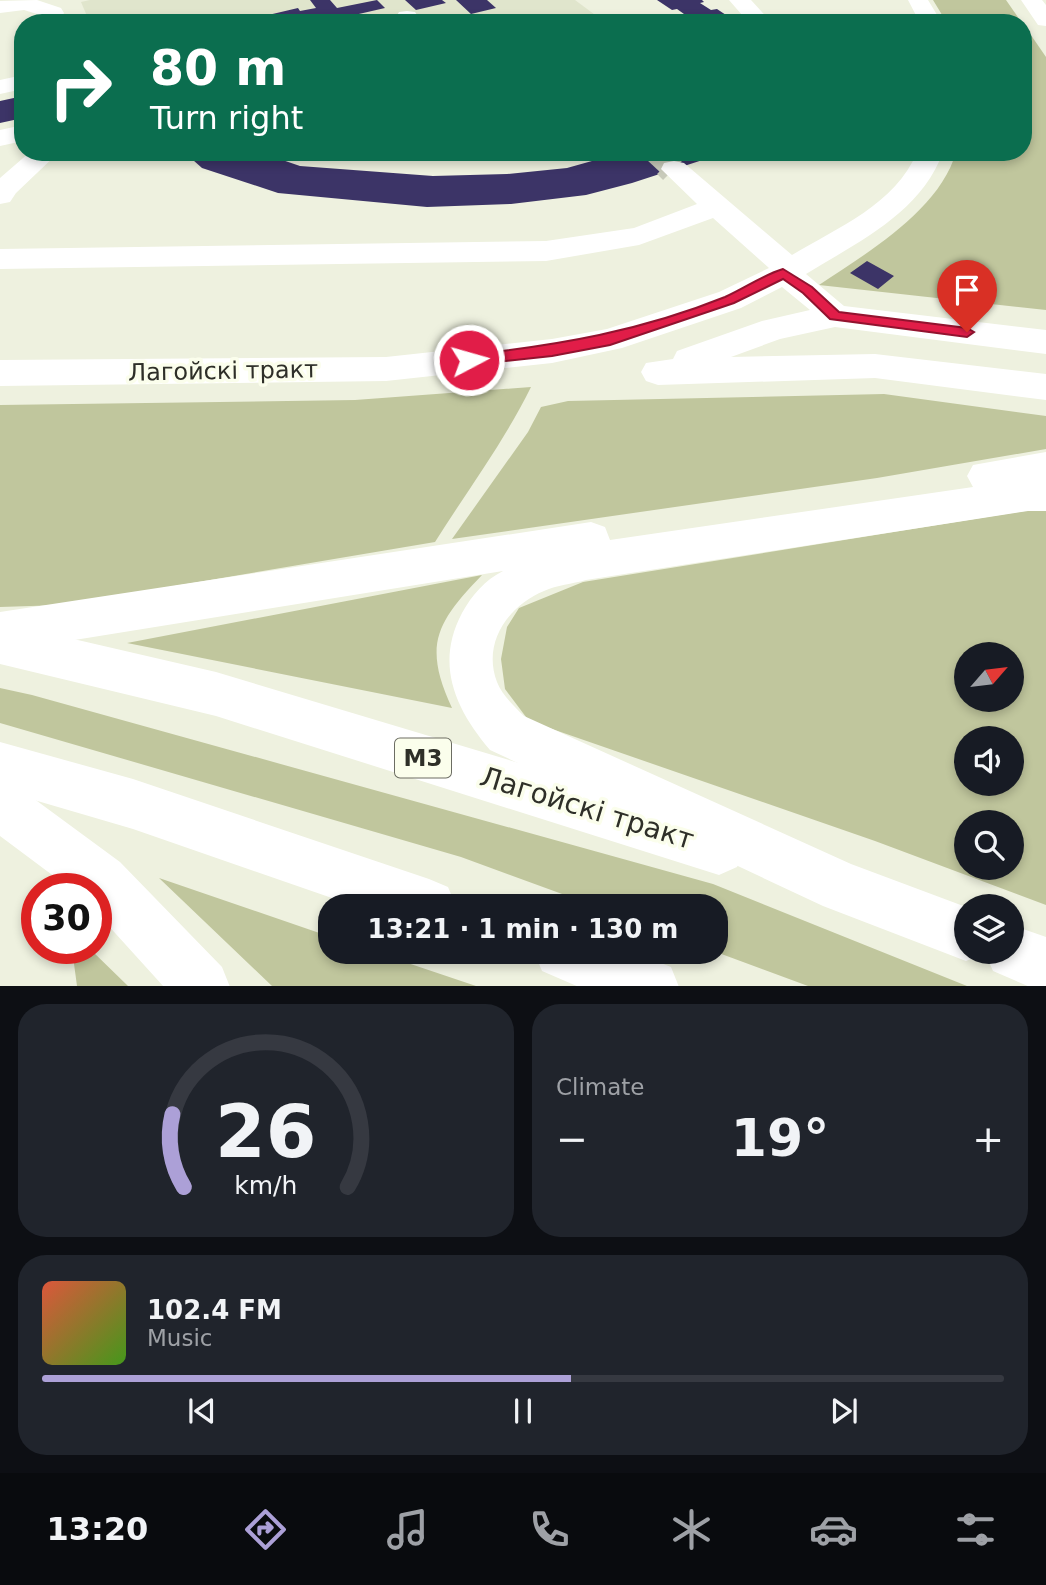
<!DOCTYPE html>
<html lang="en">
<head>
<meta charset="utf-8">
<style>
  :root { --surface:#171b24; --page:#20242c; --text:#f1f3f6; --muted:#9ea1a6; --line:#363941; --accent:#aca0d7 }
  body { margin:0; font-family:"DejaVu Sans",sans-serif; background:var(--page); color:var(--text); height:100vh; display:flex; flex-direction:column; font-size:26px; white-space:nowrap }
  * { box-sizing:border-box; margin:0 }
  p { font-size:23px; color:var(--muted) }
  .icon { flex:none; width:38px; height:38px; fill:none; stroke:currentColor; stroke-width:2; stroke-linecap:round; stroke-linejoin:round }
  .map { position:relative; height:986px; overflow:hidden }
  .sheet { display:flex; flex-direction:column; gap:18px; padding:18px; background:#0d0f14; flex:1 }
  .sheet>* { flex:none }
  .guide { position:absolute; left:14px; top:14px; width:1018px; height:147px; border-radius:28px; box-shadow:0 4px 10px #0003; background:#0b6e4f; color:#fff; overflow:hidden }
  .needle { width:46px; rotate:62deg }
  .fabs { position:absolute; left:954px; top:642px; display:grid; gap:14px }
  .fabs a { display:grid; place-items:center; width:70px; height:70px; border-radius:50%; background:var(--surface); box-shadow:0 4px 10px #0003; font-size:35px }
  .speed { position:absolute; left:21px; top:873px; display:flex; gap:14px; font-size:35px; font-weight:700; text-align:center }
  .speed>* { display:grid; place-content:center; width:91px; height:91px; border-radius:50%; background:var(--surface); box-shadow:0 4px 10px #0003; line-height:1 }
  .speed .limit { border:10px solid #d22; background:#fff; color:#111 }
  .pin { position:absolute; display:grid; place-items:center; width:60px; height:60px; color:#fff; margin:-72px -30px; border-radius:50% 50% 50% 0; rotate:-45deg; box-shadow:0 0 7px #0007 }
  .pin .icon { rotate:45deg }
  .me { position:absolute; width:77px; margin:-38px; rotate:84deg; stroke-linejoin:round; filter:drop-shadow(0 0 5px #0008) }
  .turn { display:flex; align-items:center; gap:24px; height:147px; padding:0 21px; font-size:32px }
  .turn .icon { width:91px; height:91px; stroke-width:2.5 }
  .turn b { display:block; font-size:49px; line-height:60px }
  .big { font-size:52px; font-weight:700; line-height:1.1 }
  .sheet .widget { flex:1; display:flex; flex-direction:column; justify-content:center; gap:10px; min-width:0; padding:0 24px; border-radius:28px; background:var(--page) }
  .sheet .dial { align-items:center; gap:0 }
  .dial svg { height:182px; overflow:visible; fill:none; stroke:var(--line); stroke-width:7; stroke-linecap:round; text-anchor:middle }
  .dial text { fill:var(--text); stroke:none }
  .song { display:flex; align-items:center; gap:21px }
  .cover { width:84px; height:84px; border-radius:10px; background:linear-gradient(135deg,hsl(10 70% 55%),hsl(100 70% 35%)) }
  .played { height:7px; border-radius:4px; background:linear-gradient(90deg,var(--accent) 55%,var(--line) 55%) }
  .keys { display:flex; justify-content:space-around; direction:ltr }
  .heat { display:flex; justify-content:space-between; align-items:center; font-size:38px; direction:ltr }
  .sheet .tiles { flex:1; display:grid; gap:18px; grid-template-columns:1fr 1fr }
  .widget:last-child { grid-column:span 2 }
  .trip { position:absolute; left:318px; top:894px; width:410px; height:70px; border-radius:28px; background:var(--surface); box-shadow:0 4px 10px #0003; font-weight:700; line-height:70px; text-align:center }
  .dock { display:flex; height:112px; justify-content:space-around; align-items:center; background:#090b0e; color:var(--muted) }
  .dock .icon { width:49px; height:49px }
  .dock .current { color:var(--accent) }
  .dock b { font-size:32px; color:var(--text) }
  .map>svg:first-child { display:block }
</style>
</head>
<body>
<div class="map">
<svg width="1046" height="987" viewBox="0 0 1046 987">
  <rect width="100%" height="100%" fill="#eef1df"/>
  <path fill="#e0e5cc" d="M90,0h485l31,23h-516l-9,-21z"/>
  <path fill="#c0c69d" fill-rule="evenodd" d="M933,0h73l16,23h-75z
    M1024,25l22,32v253l-227,-25c48,-32 121,-75 137,-133h68z
    M531,387c-27,55 -64,104 -96,155l-373,63 -62,2v-202l355,-5z
    M884,394l162,22v33l-169,29 -425,61 76,-107 13,-25 27,-6z
    M1025,511h21v394l-171,-64 -346,-120 -24,-32 -4,-30 6,-32 12,-19 64,-26zM966,654h46v46h-46zM966,738h46v46h-46zM966,822h46v46h-46z
    M482,575c-46,48 -59,70 -30,133l-325,-65z
    M0,688l32,7 681,189 254,102h-159l-92,-34v-46h-121l-134,-49 -461,-134z
    M159,878l172,59v15h44l101,34h-204z
    M72,949h18l38,37h-51z"/>
  <path fill="#3c3467" d="M310,0h20l7,8 40,-8 8,8 -48,11 3,4h-21l-5,-6 -27,6h-18l-5,-7 34,-8 2,3 16,-3z
    M405,0h37l4,3 -30,7z
    M456,0h31l9,8 -25,6z
    M657,0h45l2,2 -4,1 11,7 6,-1 18,12 -46,2 -10,-7 5,-2 -7,-5 -5,1z
    M23,96v22l-23,5v-22z
    M184,152h75l41,14 133,10 74,-2 60,-6 57,-16 100,1 -92,30 -46,12 -75,9 -84,3 -149,-14 -76,-25z
    M867,261l27,15 -16,13 -28,-16z"/>
  <g fill="none" stroke-linecap="round" stroke-linejoin="round">
    <path stroke="#c8caba" stroke-width="24" stroke-dasharray="24 12" stroke-linecap="butt" d="M656,152l14,13"/>
    <path stroke="#c8caba" stroke-width="31" stroke-dasharray="31 15" stroke-linecap="butt" d="M668,163l6,6"/>
    <path fill="#fff" fill-rule="evenodd" d="M37,0l24,8 3,5 -3,5 -8,1 -29,-9 -24,3v-12z
      M729,0h22l21,23h-23z
      M908,0h20l14,23h-22z
      M407,11l8,1 8,11h-23l-4,-6 3,-5z
      M23,75v14l-23,5v-14z
      M23,125v16l-23,5v-16z
      M30,152h29l-43,41 -6,9 -10,2v-26z
      M374,152h116l-4,6 -9,2h-90l-9,-2z
      M917,152h26c-22,61 -85,90 -137,122l38,32 202,24v24l-211,-27 -55,12 -49,18 144,-3 171,20v26l-171,-22 -217,7 -12,-4 -5,-9 5,-9 27,-4 4,-8 85,-30 48,-11 -28,-23 -41,21 -119,40 -70,15 -166,18 -386,5v-26l386,-3 166,-18 55,-10 112,-37 50,-24 -56,-50 -74,27 -93,16 -546,8v-20l546,-8 88,-13 63,-24 -36,-35 3,-6 10,-2 10,2 108,92c45,-27 104,-51 125,-103z"/>
    <path fill="#fff" fill-rule="evenodd" d="M0,622l216,50 503,151 18,8 8,18 -8,18 -18,8 -503,-159 -216,-52z
      M0,742l133,37 296,100 19,8 8,19h-101l-222,-77 -133,-39z
      M534,952h99l38,15 8,20h-100l-37,-16z"/>
    <path fill="#fff" fill-rule="evenodd" d="M1021,0h21l4,5v21l-8,-1z
      M1046,452v59h-18l-442,69c-14,4 -29,5 -42,11 -36,15 -62,52 -47,91 5,13 17,24 27,34l327,148 115,43v45h46v-27l34,12v50h-16l-37,-16 -8,-18 -19,8 -143,-55 -333,-156c-35,-41 -55,-86 -28,-137 10,-18 23,-33 41,-42l-503,81v-40l591,-90 14,5 5,13 363,-53 -6,-11 6,-11z
      M0,780l18,7 102,75 102,105 8,20h-66l-68,-75v-23h-25l-71,-53z"/>
  </g>
  <path fill="#e11d48" stroke="#92132f" stroke-width="2" d="M783,269l29,18 27,25 128,16 7,4 -7,5 -137,-18 -27,-26 -20,-14 -49,24 -124,42 -58,11 -83,9 -7,-5 7,-5c90,-10 172,-24 256,-58 20,-9 38,-22 58,-28z"/>
  <g text-anchor="middle" dominant-baseline="central" stroke-width="7" stroke-linejoin="round" paint-order="stroke">
    <rect fill="#fbfeec" stroke="#6c6d63" stroke-width="2" x="395" y="738.5" width="56" height="39" rx="5"/>
    <g font-size="23" font-weight="bold" fill="#2e2f28">
      <text x="423" y="758">М3</text>
    </g>
    <g font-size="24" fill="#2e2f28" stroke="#fbfeec">
      <text transform="translate(223 371) rotate(-1)">Лагойскі тракт</text>
    </g>
    <g font-size="28" fill="#2e2f28" stroke="#fbfeec">
      <text transform="translate(587 808) rotate(17)">Лагойскі тракт</text>
    </g>
  </g>
</svg>
<div class="fabs">
<a><svg class="needle" viewBox="-14 -14 28 28"><path d="M0-13l5 13h-10z" fill="#e53935"/><path d="M0 13l5-13h-10z" fill="#9ea1a6"/></svg></a>
<a><svg class="icon" aria-label="sound" viewBox="0 0 24 24"><path d="M4 9h4l5-4v14l-5-4H4zM17 9q2 3 0 6"/></svg></a>
<a><svg class="icon" aria-label="search" viewBox="0 0 24 24"><circle cx="10" cy="10" r="6"/><path d="M15 15l6 6"/></svg></a>
<a><svg class="icon" aria-label="layers" viewBox="0 0 24 24"><path d="M12 4l9 5-9 5-9-5zM3 14l9 5 9-5"/></svg></a>
</div>
<div class="speed"><div class="limit">30</div></div>
<div class="pin" style="left:967px;top:332px;background:#d93025"><svg class="icon" aria-label="arrive" viewBox="0 0 24 24"><path d="M6 21V4h12l-3 4 3 4H6"/></svg></div>
<svg class="me" style="left:469px;top:360px" viewBox="-20 -20 40 40"><circle r="17" fill="#e11d48" stroke="#fff" stroke-width="3"/><path d="M0-11L8 9 0 5-8 9z" fill="#fff"/></svg>
<div class="trip">13:21 · 1 min · 130 m</div>
<div class="guide">
<div class="turn"><svg class="icon" aria-label="right" viewBox="0 0 24 24"><path d="M7 20v-9h11M14 6l5 5-5 5"/></svg><div><b>80 m</b>Turn right</div></div>
</div>
</div>
<section class="sheet">
<div class="tiles">
<div class="widget dial"><svg viewBox="0 0 100 80">
<path d="M14 69A42 42 0 1 1 86 69"/>
<path d="M14 69A42 42 0 0 1 9 37" stroke="#aca0d7"/>
<text x="50" y="56" font-size="32" font-weight="700">26</text>
<text x="50" y="72" font-size="11">km/h</text>
</svg></div>
<div class="widget"><p>Climate</p>
<div class="heat"><a>−</a><b class="big">19°</b><a>+</a></div>
</div>
<div class="widget">
<div class="song"><i class="cover"></i><div><b>102.4 FM</b><p>Music</p></div></div>
<div class="played"></div>
<div class="keys"><svg class="icon" aria-label="previous" viewBox="0 0 24 24"><path d="M18 5L8 12l10 7zM5 5v14"/></svg><svg class="icon" aria-label="pause" viewBox="0 0 24 24"><path d="M8 5v14M16 5v14"/></svg><svg class="icon" aria-label="next" viewBox="0 0 24 24"><path d="M6 5l10 7-10 7zM19 5v14"/></svg></div>
</div>
</div>
</section>
<nav class="dock">
<b>13:20</b>
<svg class="icon current" aria-label="directions" viewBox="0 0 24 24"><path d="M12 3l9 9-9 9-9-9zM9 14v-3h6M13 9l2 2-2 2"/></svg>
<svg class="icon" aria-label="music" viewBox="0 0 24 24"><path d="M9 18V5l10-2v13"/><circle cx="6" cy="18" r="3"/><circle cx="16" cy="16" r="3"/></svg>
<svg class="icon" aria-label="phone" viewBox="0 0 24 24"><path d="M5 4h4l2 5-3 2q2 4 5 5l2-3 5 2v4C11 20 4 13 5 4z"/></svg>
<svg class="icon" aria-label="climate" viewBox="0 0 24 24"><path d="M12 3v18M4 7l16 10M4 17L20 7"/></svg>
<svg class="icon" aria-label="car" viewBox="0 0 24 24"><path d="M5 17H2v-5l4-1 3-4h7l3 4 3 1v5h-3M9 17h6M6 11h13"/><circle cx="7" cy="17" r="2"/><circle cx="17" cy="17" r="2"/></svg>
<svg class="icon" aria-label="filters" viewBox="0 0 24 24"><path d="M4 7h16M4 17h16"/><circle cx="9" cy="7" r="2"/><circle cx="15" cy="17" r="2"/></svg>
</nav>
</body>
</html>
